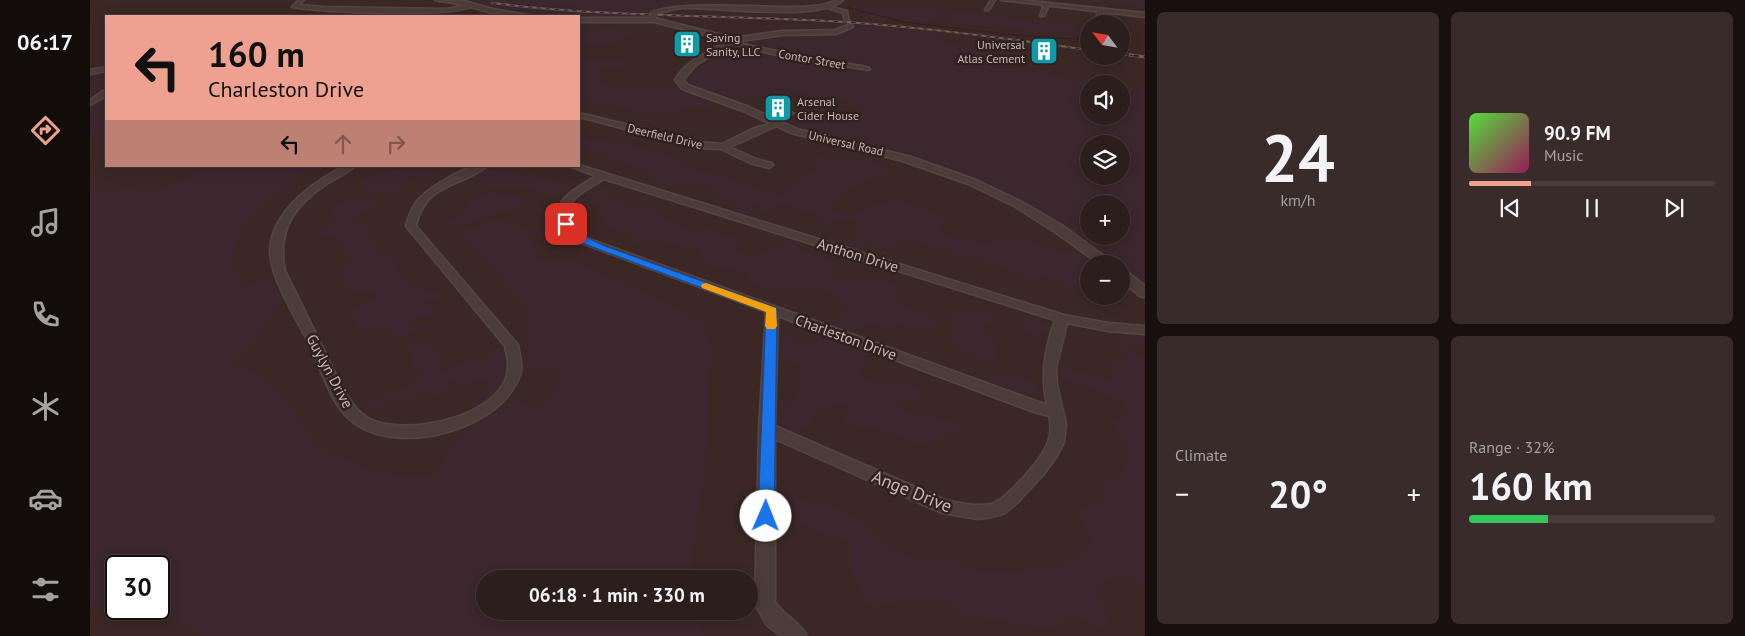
<!DOCTYPE html>
<html lang="en">
<head>
<meta charset="utf-8">
<style>
  :root { --surface:#2c1e1c; --page:#382b29; --text:#f1f3f6; --muted:#a6a2a3; --line:#483c3b; --accent:#efa191 }
  body { margin:0; font-family:"PT Sans",sans-serif; background:var(--page); color:var(--text); height:100vh; display:flex; flex-direction:column; font-size:19px; white-space:nowrap }
  * { box-sizing:border-box; margin:0 }
  p { font-size:16px; color:var(--muted) }
  .icon { flex:none; width:28px; height:28px; fill:none; stroke:currentColor; stroke-width:2; stroke-linecap:round; stroke-linejoin:round }
  .map { position:relative; flex:1; overflow:hidden }
  .sheet { display:flex; flex-direction:column; gap:12px; padding:12px; background:#18100f; width:600px }
  .sheet>* { flex:none }
  .banner { position:absolute; left:15px; top:15px; width:475px; height:152px; border-radius:0px; box-shadow:0 2px 12px #0003,0 0 0 1px var(--line); background:#efa191; color:#111; overflow:hidden }
  .needle { width:32px; rotate:301deg }
  .buttons { position:absolute; left:990px; top:15px; display:grid; gap:10px }
  .buttons a { display:grid; place-items:center; width:50px; height:50px; border-radius:50%; background:var(--surface); box-shadow:0 2px 12px #0003,0 0 0 1px var(--line); font-size:25px }
  .speed { position:absolute; left:15px; top:555px; display:flex; gap:10px; font-size:25px; font-weight:700; text-align:center }
  .speed>* { display:grid; place-content:center; width:65px; height:65px; border-radius:50%; background:var(--surface); box-shadow:0 2px 12px #0003,0 0 0 1px var(--line); line-height:1 }
  .speed .limit { border:2px solid #111; border-radius:8px; background:#fff; color:#111 }
  .pin { position:absolute; display:grid; place-items:center; width:42px; height:42px; color:#fff; margin:-21px; border-radius:10px; box-shadow:0 2px 8px #0006 }
  .me { position:absolute; width:55px; margin:-28px; rotate:1deg; stroke-linejoin:round; filter:drop-shadow(0 0 4px #0008) }
  .turn { display:flex; align-items:center; gap:18px; height:105px; padding:0 20px; font-size:22px }
  .turn .icon { width:65px; height:65px; stroke-width:2.5 }
  .turn b { display:block; font-size:35px; line-height:42px }
  .lanes { display:flex; align-items:center; height:48px; padding:0 20px; background:#0003; justify-content:center; gap:25px; direction:ltr }
  .lanes .off { opacity:.35 }
  .big { font-size:38px; font-weight:800; line-height:1.1 }
  .sheet .tile { flex:1; display:flex; flex-direction:column; justify-content:center; gap:8px; min-width:0; padding:0 18px; border-radius:8px; background:var(--page) }
  .sheet .dial { align-items:center; gap:0 }
  .dial b { font-size:65px; line-height:1 }
  .song { display:flex; align-items:center; gap:15px }
  .cover { width:60px; height:60px; border-radius:8px; background:linear-gradient(135deg,hsl(110 70% 55%),hsl(330 70% 35%)) }
  .played { height:5px; border-radius:2px; background:linear-gradient(90deg,var(--accent) 25%,var(--line) 25%) }
  .keys { display:flex; justify-content:space-around; direction:ltr }
  .heat { display:flex; justify-content:space-between; align-items:center; font-size:28px; direction:ltr }
  .charge { height:8px; border-radius:4px; background:linear-gradient(90deg,#34c759 32%,var(--line) 0) }
  .sheet .tiles { flex:1; display:grid; gap:12px; grid-template-columns:repeat(2,1fr) }
  .trip { position:absolute; left:386px; top:570px; width:282px; height:50px; border-radius:25px; background:var(--surface); box-shadow:0 2px 12px #0003,0 0 0 1px var(--line); font-weight:800; line-height:50px; text-align:center }
  main { display:flex; flex:1; min-height:0 }
  .dock { display:flex; flex-direction:column; width:90px; justify-content:space-around; align-items:center; background:#120c0b; color:var(--muted) }
  .dock .icon { width:35px; height:35px }
  .dock .active { color:var(--accent) }
  .dock b { font-size:22px; color:var(--text) }
  .map>svg:first-child { display:block }
</style>
</head>
<body>
<main>
<nav class="dock">
<b>06:17</b>
<svg class="icon active" aria-label="directions" viewBox="0 0 24 24"><path d="M12 3l9 9-9 9-9-9zM9 14v-3h6M13 9l2 2-2 2"/></svg>
<svg class="icon" aria-label="music" viewBox="0 0 24 24"><path d="M9 18V5l10-2v13"/><circle cx="6" cy="18" r="3"/><circle cx="16" cy="16" r="3"/></svg>
<svg class="icon" aria-label="phone" viewBox="0 0 24 24"><path d="M5 4h4l2 5-3 2q2 4 5 5l2-3 5 2v4C11 20 4 13 5 4z"/></svg>
<svg class="icon" aria-label="climate" viewBox="0 0 24 24"><path d="M12 3v18M4 7l16 10M4 17L20 7"/></svg>
<svg class="icon" aria-label="car" viewBox="0 0 24 24"><path d="M5 17H2v-5l4-1 3-4h7l3 4 3 1v5h-3M9 17h6M6 11h13"/><circle cx="7" cy="17" r="2"/><circle cx="17" cy="17" r="2"/></svg>
<svg class="icon" aria-label="filters" viewBox="0 0 24 24"><path d="M4 7h16M4 17h16"/><circle cx="9" cy="7" r="2"/><circle cx="15" cy="17" r="2"/></svg>
</nav>
<div class="map">
<svg width="1055" height="636" viewBox="0 0 1055 636">
  <rect width="100%" height="100%" fill="#3b2825"/>
  <path fill="#3c272e" fill-rule="evenodd" d="M365,0h206l155,4 2,3 -17,2 -130,-4 -16,4 -6,4v6l-62,1 -8,-1v-3l-62,-2 -32,-5z
    M986,0h69v7z
    M764,5l81,4 6,1 -1,3 3,5c-13,10 -70,2 -86,-3l1,-2z
    M859,10l140,17v9l-144,-13 5,-3v-4l-4,-4z
    M756,23l91,9 10,3 -8,3 2,3 58,12v8l9,7 101,16h-20v32h32v-30l24,3v32l-8,1 8,5v158l-24,-17v-4h-6l-72,-50 -84,-40 -62,-22 -86,-18 -19,-8 34,-11h34l-13,-15 -31,-2 -19,-4 -62,6 -20,-4 -20,-8 -6,-7 13,-16 15,-10c26,3 32,7 58,-4l-16,-5 4,-3 -22,-1 -2,-2 47,-7h44l4,-9zM999,144h32v32h-32zM999,204h32v32h-32z
    M819,24l180,14v3z
    M523,27l22,6 -24,13 -32,-1v-13z
    M489,59l53,1 -5,8 -28,1 3,14 15,6 56,-1 41,15 -3,4 -35,3h-41l-53,-7 -3,2z
    M16,73v15l-16,8v-18z
    M16,102v49l-16,-17v-25z
    M489,136l51,9 44,11 7,8 98,31 39,-28 -9,-10c26,0 50,1 76,8l3,8c-20,8 -48,16 -59,36l16,5 9,-1 21,-8 25,-5 50,16 -9,10v7c23,8 52,15 74,2l34,14 38,7 11,8h-9l-1,26 -14,-3 -1,3 -10,-3 -2,-5 -21,-7 -5,2 2,3 -3,2 -5,-1 -9,-8 -17,-3 -27,-13 -23,-1 -7,-8 -17,-1 -29,-9 -3,1v6l-13,6h-8l-2,-8 -9,-2v8c-8,4 -24,-4 -30,-10l5,-2 11,3 7,-12 -3,-7c-12,-3 -21,3 -33,2l-8,-10 -16,-3 -13,-6h-10l-6,8 -11,-2 3,-4 -6,-4 -5,3 -1,12 -16,-5 7,-12 -14,1c-7,-7 -15,-18 -27,-16 -7,1 -8,3 -16,0l-2,-3 -23,1 1,5 -5,1 -9,-3 11,-7c-8,-10 -24,-10 -36,-16 -6,-3 -10,-8 -15,-12h-26z
    M105,166h118l-12,7 -55,48 -15,39 13,26 24,-6 15,19 -27,38 -26,27 29,10 16,13 42,59 61,27 55,4 22,-37 57,-40 27,7 24,-22 -8,-15 -29,-1 3,-37 -2,-27 -61,-64 -4,-10 34,-12 32,11 26,-3 6,3 -31,4 8,24 35,2 109,49 25,18 5,23 -4,100 -17,129h-205v32h208l5,13 9,12h-504l-34,-20 -34,-7h24v-43h-43v40h-16l-10,4v-432l8,2 -7,12 42,-4 11,6 28,-8 27,-15z
    M318,166h29l-3,3 2,6 -4,3 -22,-2 -5,3 4,2c-9,14 -52,21 -46,-3l5,-2z
    M394,169l25,2 13,4 12,-1 39,16 -14,5 -41,-8 -28,3 -5,-3 3,-3 -19,-6z
    M515,187l7,1 -6,7 17,6 2,4 6,2h16l48,25 15,-4 9,2 3,5 22,3 -8,11c17,16 40,-4 58,-11l6,5 -5,4 1,2 36,10 3,3 -3,17 6,3h50l8,3 1,6 -5,5 3,6 40,16 2,7 -5,5 -33,-5c-10,7 -18,1 -29,0 -4,-1 -9,1 -13,3l-5,16 13,9 3,7 -6,9 -1,7c11,4 21,8 32,9 12,0 18,-2 29,3l-1,9 -9,4 -13,-2 -3,4c16,21 45,8 64,22l-1,4 -34,16 -12,-2 -33,-14 -25,-2 -12,-3 7,-17c-15,-6 -25,-1 -36,9l-2,11 -18,7 -20,-13c7,-17 8,-11 19,-21 6,-6 11,-28 8,-35l-23,-7 -3,-28c11,-3 14,4 18,13l7,3 14,-3 2,-8 21,-14 13,-14 -18,-13 -19,-7 -11,3 -12,-3 -22,2 -20,-7v-9c-17,-6 -35,-1 -49,-12l1,-9 -4,-5 -7,-1 -6,2 -32,-10c-7,5 -11,7 -20,5l-1,-11 -23,-4 -3,-3v-6l-6,-4 4,-8 -3,-4 -15,-2 2,-4z
    M399,193l35,3 3,8 -15,7 -58,15 -10,-4 17,-6 7,-16z
    M273,195l3,1 -1,4 12,3 -2,7c-9,4 -20,3 -24,14l15,1 4,14 8,9 -2,4 5,5 19,1 -4,7 1,3 17,20 27,5 1,4 -21,8 11,1 6,5 -8,6 -19,2 -1,6c11,3 22,-6 34,-4l-3,3 -43,14 -14,-12 -26,6 -4,-8 2,-5 -6,-9 27,-13 -6,-5 -16,1 -15,-13 2,-5 -5,-5 16,-7 -6,-6 -8,-16 -5,-4 -17,-2 1,-4 18,-8 -6,-12 1,-4z
    M895,312l12,3 -2,10 -15,1c11,12 25,21 14,38l-9,-2 -31,-16 -4,-9 7,-10 -10,-7 2,-6z
    M939,319l15,3 6,5v4l-11,5 -15,-5v-10z
    M1030,330l25,4v12l-21,-2c3,8 13,10 21,12v234l-17,-18 -37,18 18,23 2,12 -15,4 -22,-15 -19,13 -16,3 -29,-8 -47,-5 -11,-15h-50l-24,5 -16,-5 -3,-16 -9,-17v-25l-59,-23 -12,-11 3,-9 10,-3 34,6 28,12 22,21 21,15 39,10 18,-3 19,11 43,1 39,-4 25,-12 11,-11 -5,-17 -11,-16 27,-9v-12l7,-9 13,-3 6,-27 -16,-30 8,-3 7,-6 -5,-10 -9,-5 -50,-17 -4,-5 1,-9 51,13 3,-3 -10,-14h22v-6l-5,-5 -7,-18z
    M332,341l7,3 3,7 -1,3h11l2,3 -6,8 1,7 24,-11 22,-1 10,-11 6,-1c18,22 -6,47 -22,62l-5,-1 -3,-7c3,-8 13,-11 18,-17l-2,-4c-12,-1 -20,5 -31,3l-5,-6 -5,5 5,3 -1,3 -13,9 -15,-6 -14,9 -10,-3 -30,15 -6,-5v-2l61,-28 -1,-5 -9,-5v-9l-7,-9 3,-4z
    M910,373l15,4 9,-1 13,9 2,6c-7,6 -14,3 -21,0l-4,1 -8,-2 -11,-8 -1,-4z"/>
  <g fill="none" stroke-linecap="round" stroke-linejoin="round">
    <path stroke="#381e19" stroke-width="1" d="M736,0l5,3
      M753,6l60,16 111,13 75,5"/>
  </g>
  <path fill="#523b38" stroke="#322320" d="M692,105l18,9 -15,4 -17,-9z"/>
  <g fill="none" stroke-linecap="round" stroke-linejoin="round">
    <defs>
      <path id="minor" d="M209,0h5l-5,5 25,2 123,2 23,-5 3,2c-24,12 -151,6 -181,1z
        M901,0h4l-6,10h-4z
        M954,4l5,1 -5,11h-4z
        M738,6l19,5 2,10h-4l-2,-8 -15,-5z
        M1010,9l3,2 -1,12 -5,1v-13z
        M761,24l2,3 -17,7 -54,1 -48,7 51,11 82,14 3,2 -1,1 -84,-13 -61,-15 7,-1 2,-3 49,-7 53,-1z
        M16,67v4l-16,3v-4z
        M13,91h3v5l-16,9v-5z
        M489,113l120,29 23,2 30,-15 25,-7 4,2 -51,23 26,12 16,4 1,2 -4,3 -19,-5 -29,-14 -22,-1 -120,-31z
        M489,165l485,150 44,8 37,3v8l-37,-3 -41,-8 -11,45 1,17 9,39 -2,18 -7,14 -13,18 -26,28 -13,11 -13,4 -14,2 -36,-6 -167,-74v163c8,13 26,20 32,34h-26l-14,-11 -12,-21 4,-175 7,-117 -190,-71c-34,-34 -13,-45 20,-65l-27,-10zM514,179l451,141c-10,29 -15,54 -8,85l-463,-168c-32,-31 -8,-41 20,-58zM688,316l253,95 18,5c2,8 2,18 -1,26 -5,16 -41,57 -57,62 -15,3 -32,-1 -46,-4l-170,-74z
        M254,166h11c-8,8 -20,12 -30,19 -32,22 -48,46 -40,86l58,118c7,11 14,23 25,29 36,20 137,-1 140,-50 1,-6 -2,-15 -3,-22l-99,-120c2,-8 4,-15 9,-22 9,-14 44,-34 60,-38 4,-1 9,0 12,0 -26,22 -62,16 -71,60l102,119c1,8 5,19 3,26 -14,57 -118,85 -164,54 -26,-17 -34,-52 -46,-78 -10,-19 -21,-37 -30,-57 -5,-11 -10,-24 -11,-37 0,-41 42,-70 74,-87z"/>
      <path id="tertiary" d="M345,0l29,1 29,8 40,7 -41,-3 -28,-8z
        M746,0h7c-25,22 -124,7 -159,8 -11,0 -20,4 -30,7l-3,-2c21,-13 119,-5 151,-6 12,-1 24,-1 34,-7z
        M911,0h20l124,13v4z
        M489,18h75l68,17 9,3 -1,6 -34,21 -13,15 5,5 61,22 48,22 114,28 65,23 46,22 41,24 52,38h-16l-44,-32 -41,-26 -46,-22 -65,-23 -112,-28 -48,-22 -61,-22 -7,-9c11,-19 30,-26 48,-37l1,-2 -6,-3 -64,-16h-75z
        M1031,270l5,1 19,15v11l-5,-1 -19,-15z"/>
    </defs>
    <use href="#minor" stroke="#544542" stroke-width="3"/>
    <use href="#tertiary" stroke="#544542" stroke-width="3"/>
    <use href="#minor" fill="#4b3c39" fill-rule="evenodd"/>
    <use href="#tertiary" fill="#4b3c39" fill-rule="evenodd"/>
    <defs>
      <path id="rail-far1" d="M402,3c112,14 224,12 337,18 87,5 174,17 260,29
        M1031,54l13,2"/>
      <path id="rail" d="M1034,54l21,3"/>
    </defs>
    <use href="#rail-far1" stroke="#725f5b" stroke-width="2"/>
    <use href="#rail" stroke="#725f5b" stroke-width="3"/>
    <use href="#rail-far1" stroke="#30211e" stroke-width="1" stroke-dasharray="4.5" stroke-linecap="butt"/>
    <use href="#rail" stroke="#30211e" stroke-width="2" stroke-dasharray="5" stroke-linecap="butt"/>
    <defs>
      <path id="tertiary-bridge" d="M563,18l1,-5"/>
    </defs>
    <use href="#tertiary-bridge" stroke="#544542" stroke-width="8" stroke-linecap="butt"/>
    <use href="#tertiary-bridge" stroke="#4b3c39" stroke-width="7"/>
  </g>
  <path fill="#1a73e8" stroke="#114b97" d="M472,222h7c8,12 21,17 33,23l174,63 1,2 -3,206 -2,5 -6,1 -5,-1 -3,-5 8,-204 -189,-71 -12,-9 -4,-8z"/>
  <path fill="#f59e0b" d="M616,283l70,25 1,18 -2,3h-8l-2,-3 1,-14 -64,-24 -1,-2 1,-2z"/>
  <defs>
    <symbol id="building-square" viewBox="-11 -11 22 22"><rect x="-9" y="-9" width="18" height="18" rx="4" fill="#0f9aa8" stroke="#30211e"/><path d="M-4-6H4V6H1V3H-1V6H-4ZM-2.5-4.3h1.7v1.8h-1.7ZM.8-4.3h1.7v1.8H.8ZM-2.5-1h1.7V.8h-1.7ZM.8-1h1.7V.8H.8Z" fill="#fff"/></symbol>
  </defs>
  <g fill-rule="evenodd">
    <use href="#building-square" x="581" y="28" width="32" height="32"/>
    <use href="#building-square" x="938" y="35" width="32" height="32"/>
    <use href="#building-square" x="672" y="92" width="32" height="32"/>
  </g>
  <g text-anchor="middle" dominant-baseline="central" stroke-width="5" stroke-linejoin="round" paint-order="stroke">
    <g font-size="12" fill="#c7b8b5" stroke="#30211e" text-anchor="start">
      <text x="616" y="37">Saving<tspan x="616" dy="14">Sanity, LLC</tspan></text>
      <text x="935" y="44" text-anchor="end">Universal<tspan x="935" dy="14">Atlas Cement</tspan></text>
      <text x="707" y="101">Arsenal<tspan x="707" dy="14">Cider House</tspan></text>
    </g>
    <g font-size="12" fill="#c7b8b5" stroke="#30211e">
      <text transform="translate(722 59) rotate(10)">Contor Street</text>
      <text transform="translate(575 136) rotate(13)">Deerfield Drive</text>
      <text transform="translate(756 143) rotate(13)">Universal Road</text>
    </g>
    <g font-size="15" fill="#c7b8b5" stroke="#30211e">
      <text transform="translate(768 255) rotate(17)">Anthon Drive</text>
      <text transform="translate(756 337) rotate(20)">Charleston Drive</text>
      <text transform="translate(240 371) rotate(62)">Guylyn Drive</text>
    </g>
    <g font-size="18" fill="#c7b8b5" stroke="#30211e">
      <text transform="translate(822 491) rotate(22)">Ange Drive</text>
    </g>
  </g>
</svg>
<div class="buttons">
<a><svg class="needle" viewBox="-14 -14 28 28"><path d="M0-13l5 13h-10z" fill="#e53935"/><path d="M0 13l5-13h-10z" fill="#a6a2a3"/></svg></a>
<a><svg class="icon" aria-label="sound" viewBox="0 0 24 24"><path d="M4 9h4l5-4v14l-5-4H4zM17 9q2 3 0 6"/></svg></a>
<a><svg class="icon" aria-label="layers" viewBox="0 0 24 24"><path d="M12 4l9 5-9 5-9-5zM3 14l9 5 9-5"/></svg></a>
<a>+</a>
<a>−</a>
</div>
<div class="speed"><div class="limit">30</div></div>
<div class="pin" style="left:476px;top:224px;background:#d93025"><svg class="icon" aria-label="arrive" viewBox="0 0 24 24"><path d="M6 21V4h12l-3 4 3 4H6"/></svg></div>
<svg class="me" style="left:676px;top:516px" viewBox="-20 -20 40 40"><circle r="19" fill="#fff"/><path d="M0-13L10 11 0 6-10 11z" fill="#1a73e8"/></svg>
<div class="trip">06:18 · 1 min · 330 m</div>
<div class="banner">
<div class="turn"><svg class="icon" aria-label="left" viewBox="0 0 24 24"><path d="M17 20v-9H6M10 6l-5 5 5 5"/></svg><div><b>160 m</b>Charleston Drive</div></div>
<div class="lanes"><svg class="icon" aria-label="left" viewBox="0 0 24 24"><path d="M17 20v-9H6M10 6l-5 5 5 5"/></svg><svg class="icon off" aria-label="ahead" viewBox="0 0 24 24"><path d="M12 20V5M6 11l6-6 6 6"/></svg><svg class="icon off" aria-label="right" viewBox="0 0 24 24"><path d="M7 20v-9h11M14 6l5 5-5 5"/></svg></div>
</div>
</div>
<section class="sheet">
<div class="tiles">
<div class="tile dial"><b>24</b><p>km/h</p></div>
<div class="tile">
<div class="song"><i class="cover"></i><div><b>90.9 FM</b><p>Music</p></div></div>
<div class="played"></div>
<div class="keys"><svg class="icon" aria-label="previous" viewBox="0 0 24 24"><path d="M18 5L8 12l10 7zM5 5v14"/></svg><svg class="icon" aria-label="pause" viewBox="0 0 24 24"><path d="M8 5v14M16 5v14"/></svg><svg class="icon" aria-label="next" viewBox="0 0 24 24"><path d="M6 5l10 7-10 7zM19 5v14"/></svg></div>
</div>
<div class="tile"><p>Climate</p>
<div class="heat"><a>−</a><b class="big">20°</b><a>+</a></div>
</div>
<div class="tile"><p>Range · 32%</p><b class="big">160 km</b><div class="charge"></div></div>
</div>
</section>
</main>
</body>
</html>
